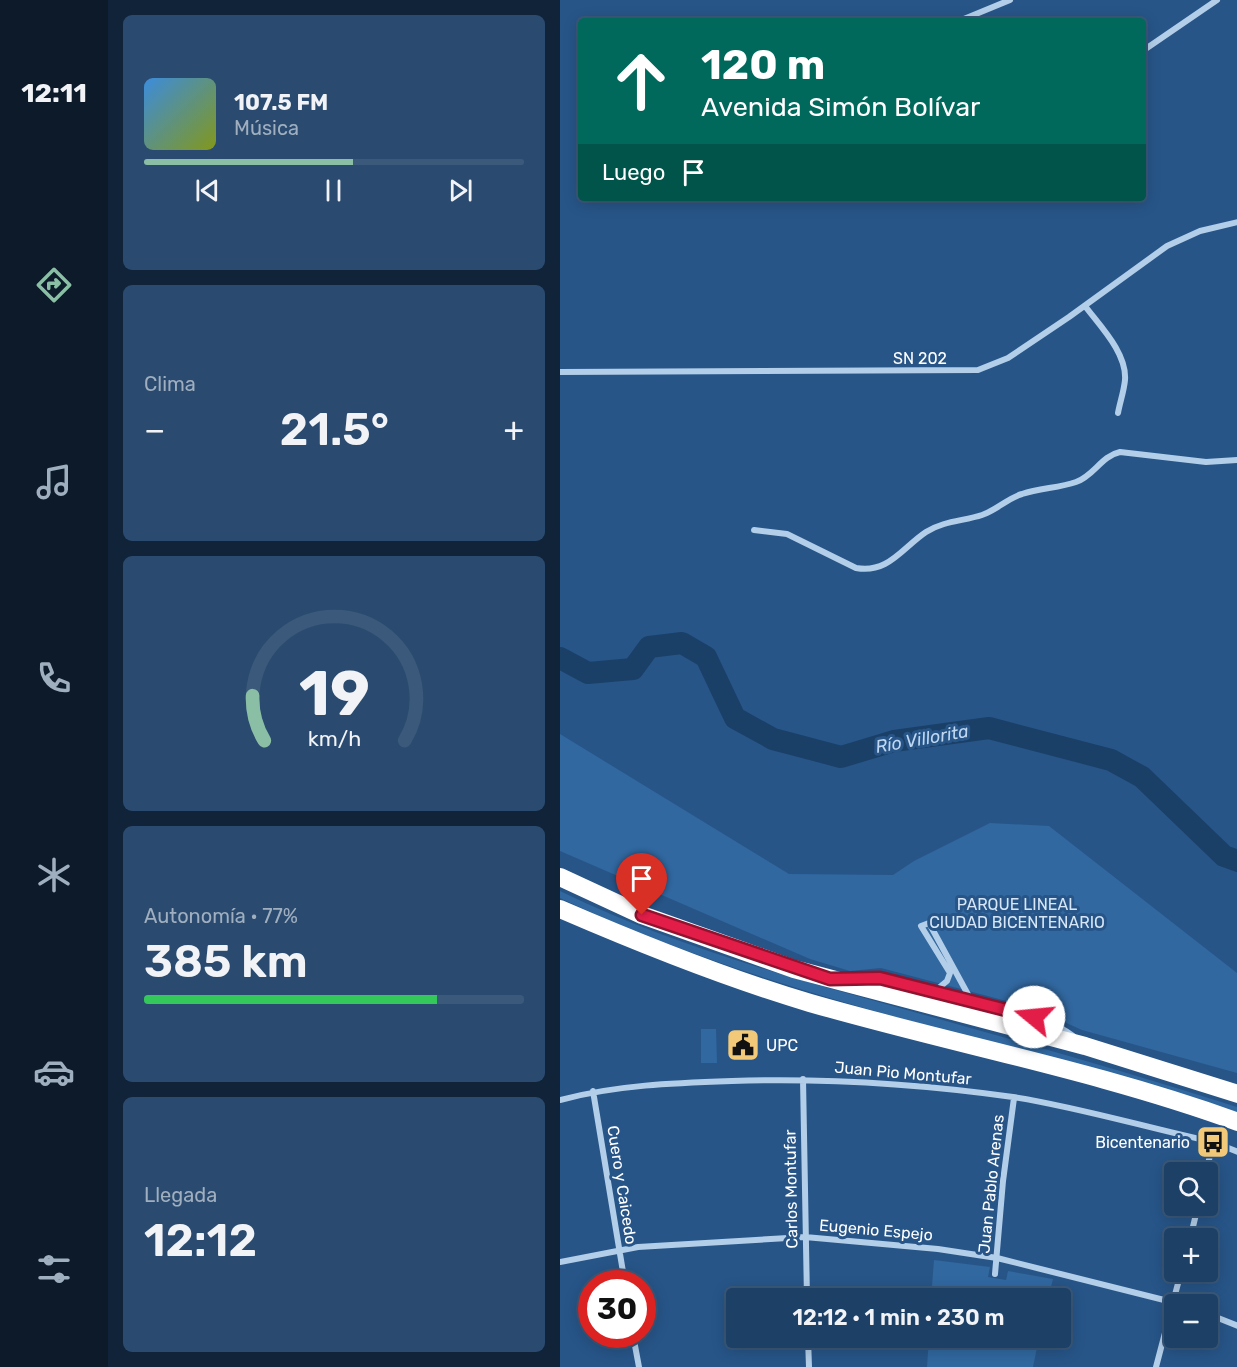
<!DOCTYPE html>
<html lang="es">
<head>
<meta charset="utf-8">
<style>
  :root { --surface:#1d4066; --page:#2a4b6f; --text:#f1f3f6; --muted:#a0afbf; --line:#3b597a; --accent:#8abfa5 }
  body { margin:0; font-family:Rubik,sans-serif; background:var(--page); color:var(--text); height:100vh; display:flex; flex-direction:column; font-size:22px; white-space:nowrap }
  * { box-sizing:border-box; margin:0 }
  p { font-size:20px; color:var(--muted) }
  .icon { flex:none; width:33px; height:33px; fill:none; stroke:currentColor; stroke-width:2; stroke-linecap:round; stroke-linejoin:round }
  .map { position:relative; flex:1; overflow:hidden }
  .side { display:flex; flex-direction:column; gap:15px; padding:15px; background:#102338; width:452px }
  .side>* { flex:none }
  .hud { position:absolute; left:18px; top:18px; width:568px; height:183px; border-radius:6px; box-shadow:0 3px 15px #0003,0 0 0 2px var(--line); background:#00695c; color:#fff; overflow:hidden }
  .fabs { position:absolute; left:604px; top:1162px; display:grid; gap:12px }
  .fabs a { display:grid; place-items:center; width:54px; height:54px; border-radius:6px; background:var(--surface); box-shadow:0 3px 15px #0003,0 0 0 2px var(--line); font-size:30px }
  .speed { position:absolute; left:18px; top:1270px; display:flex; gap:12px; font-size:30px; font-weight:700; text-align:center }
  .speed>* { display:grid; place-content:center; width:78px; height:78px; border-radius:50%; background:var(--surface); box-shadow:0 3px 15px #0003,0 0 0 2px var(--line); line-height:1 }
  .speed .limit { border:9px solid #d22; background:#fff; color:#111 }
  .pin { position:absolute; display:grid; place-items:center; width:51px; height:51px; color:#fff; margin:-62px -26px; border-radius:50% 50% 50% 0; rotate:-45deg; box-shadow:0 0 6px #0007 }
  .pin .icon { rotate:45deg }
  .me { position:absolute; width:66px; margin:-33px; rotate:287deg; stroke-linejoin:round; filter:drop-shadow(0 0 4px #0008) }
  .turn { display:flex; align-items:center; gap:21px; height:126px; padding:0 24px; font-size:27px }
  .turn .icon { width:78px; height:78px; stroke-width:2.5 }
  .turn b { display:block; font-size:42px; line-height:51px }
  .then { display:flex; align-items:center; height:57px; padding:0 24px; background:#0003; gap:12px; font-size:22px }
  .big { font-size:45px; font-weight:600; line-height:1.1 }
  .side .widget { flex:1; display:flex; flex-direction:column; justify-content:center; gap:9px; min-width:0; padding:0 21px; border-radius:9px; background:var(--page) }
  .side .dial { align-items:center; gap:0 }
  .dial svg { height:156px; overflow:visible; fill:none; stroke:var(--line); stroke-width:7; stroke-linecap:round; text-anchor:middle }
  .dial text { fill:var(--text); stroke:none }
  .song { display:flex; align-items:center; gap:18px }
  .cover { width:72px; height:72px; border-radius:9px; background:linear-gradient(135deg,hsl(210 70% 55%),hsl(70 70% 35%)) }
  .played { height:6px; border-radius:3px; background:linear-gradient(90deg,var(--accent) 55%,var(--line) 55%) }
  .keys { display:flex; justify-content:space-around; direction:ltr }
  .heat { display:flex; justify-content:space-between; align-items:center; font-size:33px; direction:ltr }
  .charge { height:9px; border-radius:4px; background:linear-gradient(90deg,#34c759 77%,var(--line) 0) }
  .trip { position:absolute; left:166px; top:1288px; width:345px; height:60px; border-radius:6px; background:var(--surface); box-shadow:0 3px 15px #0003,0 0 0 2px var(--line); font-weight:600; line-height:60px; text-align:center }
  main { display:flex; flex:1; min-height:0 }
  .dock { display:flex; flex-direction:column; width:108px; justify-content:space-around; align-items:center; background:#0c1a29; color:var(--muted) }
  .dock .icon { width:42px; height:42px }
  .dock .current { color:var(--accent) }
  .dock b { font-size:27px; color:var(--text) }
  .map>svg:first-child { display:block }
</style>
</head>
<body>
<main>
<nav class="dock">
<b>12:11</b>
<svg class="icon current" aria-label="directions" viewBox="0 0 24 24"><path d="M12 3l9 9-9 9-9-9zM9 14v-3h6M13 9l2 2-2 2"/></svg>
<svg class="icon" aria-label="music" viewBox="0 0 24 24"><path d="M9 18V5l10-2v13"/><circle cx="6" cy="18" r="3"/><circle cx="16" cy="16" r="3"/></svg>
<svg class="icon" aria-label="phone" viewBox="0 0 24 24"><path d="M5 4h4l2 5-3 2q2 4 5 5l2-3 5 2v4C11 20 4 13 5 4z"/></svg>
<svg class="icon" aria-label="climate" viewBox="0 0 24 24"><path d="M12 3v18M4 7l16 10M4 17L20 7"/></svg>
<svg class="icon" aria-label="car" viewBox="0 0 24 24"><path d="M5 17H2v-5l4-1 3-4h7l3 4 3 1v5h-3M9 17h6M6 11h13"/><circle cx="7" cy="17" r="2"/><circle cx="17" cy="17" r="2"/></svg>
<svg class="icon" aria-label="filters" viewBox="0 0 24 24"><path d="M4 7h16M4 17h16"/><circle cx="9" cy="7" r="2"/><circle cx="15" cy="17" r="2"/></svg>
</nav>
<section class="side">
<div class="widget">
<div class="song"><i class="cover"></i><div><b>107.5 FM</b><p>Música</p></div></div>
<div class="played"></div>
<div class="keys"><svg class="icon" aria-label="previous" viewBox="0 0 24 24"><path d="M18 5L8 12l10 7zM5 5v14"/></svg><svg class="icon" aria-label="pause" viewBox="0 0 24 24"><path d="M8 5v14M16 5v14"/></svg><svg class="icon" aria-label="next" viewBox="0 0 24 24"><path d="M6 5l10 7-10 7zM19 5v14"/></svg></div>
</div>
<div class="widget"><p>Clima</p>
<div class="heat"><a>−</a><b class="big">21.5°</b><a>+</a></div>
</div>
<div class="widget dial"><svg viewBox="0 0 100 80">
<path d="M14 69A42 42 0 1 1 86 69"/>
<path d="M14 69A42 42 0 0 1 8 46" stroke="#8abfa5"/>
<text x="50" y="56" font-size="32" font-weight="700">19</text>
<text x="50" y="72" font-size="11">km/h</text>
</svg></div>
<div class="widget"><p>Autonomía · 77%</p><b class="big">385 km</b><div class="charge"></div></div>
<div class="widget"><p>Llegada</p><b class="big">12:12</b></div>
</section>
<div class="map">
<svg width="678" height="1367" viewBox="0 0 678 1367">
  <rect width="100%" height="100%" fill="#275588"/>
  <path fill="#3168a0" d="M0,734l229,140 104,1 21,-14 76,-38 59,3 188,147v100l-155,-43 -49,-22 -152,-40 -31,3 -40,-12 -250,-108z
    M0,891c111,54 228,86 347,119 110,31 221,62 330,97v6c-225,-72 -462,-113 -677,-215z
    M141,1029h15l1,34h-16z
    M374,1260l56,7 -2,10 18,3 2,-9 45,8 -5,20h-117z
    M369,1338h110l-6,29h-106z"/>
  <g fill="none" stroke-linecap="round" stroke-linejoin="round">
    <path stroke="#1b4068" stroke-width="22" d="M0,658l28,15 45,-4 16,-22 33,-4 24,14 29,61 38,21 68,18 53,-16 95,-13 122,32 31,17 82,79 14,5"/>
    <path stroke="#b3cee9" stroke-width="6" d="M399,21l51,-21
      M584,50l73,-50
      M525,306c15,20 42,47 40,74 -1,11 -5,22 -7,33
      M0,372l418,-2 30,-12 61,-41 98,-71 33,-15 38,-9
      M194,530l33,4 69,34c32,6 46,-20 70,-36 17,-11 38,-11 56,-17 15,-5 26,-17 40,-21 18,-6 37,-6 54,-12 18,-6 25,-26 44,-30l86,10 32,-2
      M296,978c28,-1 51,7 77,13 46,11 101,16 140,45
      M375,991l12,-10 3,-8 -29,-47 8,-3 42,77
      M243,1079l4,220
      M33,1091l32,193
      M0,1100c56,-15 114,-17 172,-19 94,-3 188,3 281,16 65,10 135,31 200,45l25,10
      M646,1173l7,-31
      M630,1239l8,-33
      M0,1262l78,-15 167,-10 133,12 59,9 187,47
      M435,1274l8,-93 11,-83
      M648,1314l30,12
      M73,1335l6,32
      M248,1338l1,29
      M596,1367l25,-95"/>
    <path stroke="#fff" stroke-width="18" d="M0,877l82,38 152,54 291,77 153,48
      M0,909c81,35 165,69 250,94 142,41 288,68 428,119"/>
  </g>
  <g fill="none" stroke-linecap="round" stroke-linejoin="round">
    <defs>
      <path id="route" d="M82,915l188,64 50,-1 154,39"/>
    </defs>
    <use href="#route" stroke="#92132f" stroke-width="15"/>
    <use href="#route" stroke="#e11d48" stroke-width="10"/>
  </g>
  <defs>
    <symbol id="civic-square" viewBox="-11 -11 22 22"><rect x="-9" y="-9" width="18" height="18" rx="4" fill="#f1c979" stroke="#275588"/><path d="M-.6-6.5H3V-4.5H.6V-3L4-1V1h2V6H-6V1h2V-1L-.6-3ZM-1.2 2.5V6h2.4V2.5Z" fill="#111"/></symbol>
    <symbol id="bus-square" viewBox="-11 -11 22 22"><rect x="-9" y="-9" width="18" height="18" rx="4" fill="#f1c979" stroke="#275588"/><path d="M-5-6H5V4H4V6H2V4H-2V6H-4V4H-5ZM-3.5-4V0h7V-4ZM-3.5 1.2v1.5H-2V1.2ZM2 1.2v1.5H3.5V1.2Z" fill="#111"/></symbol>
  </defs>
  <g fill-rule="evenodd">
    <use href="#civic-square" x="164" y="1026" width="38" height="38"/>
    <use href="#bus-square" x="634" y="1123" width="38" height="38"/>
  </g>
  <g text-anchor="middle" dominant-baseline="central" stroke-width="6" stroke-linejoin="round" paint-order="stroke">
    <g font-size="16" fill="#fff" stroke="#275588">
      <text x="360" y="358">SN 202</text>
      <text transform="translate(343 1073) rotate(5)">Juan Pio Montufar</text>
      <text transform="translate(431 1184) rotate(-84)">Juan Pablo Arenas</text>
      <text transform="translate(62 1185) rotate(81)">Cuero y Caicedo</text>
      <text transform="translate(231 1189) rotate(-91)">Carlos Montufar</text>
      <text transform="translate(316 1230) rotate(5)">Eugenio Espejo</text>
    </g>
    <g font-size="16" fill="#d7e7f7" stroke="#275588">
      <text x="457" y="904">PARQUE LINEAL<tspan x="457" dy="18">CIUDAD BICENTENARIO</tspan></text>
    </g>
    <g font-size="16" fill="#fff" stroke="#275588" text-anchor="start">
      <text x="206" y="1045">UPC</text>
      <text x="630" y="1142" text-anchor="end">Bicentenario</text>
    </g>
    <g font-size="18" font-style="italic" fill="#bfd7f0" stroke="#275588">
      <text transform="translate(362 739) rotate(-10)">Río Villorita</text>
    </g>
  </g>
</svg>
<div class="fabs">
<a><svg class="icon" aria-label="search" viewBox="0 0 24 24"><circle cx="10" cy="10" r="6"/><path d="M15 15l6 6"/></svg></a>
<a>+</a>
<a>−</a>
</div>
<div class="speed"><div class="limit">30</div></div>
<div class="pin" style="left:82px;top:915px;background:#d93025"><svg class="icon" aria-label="arrive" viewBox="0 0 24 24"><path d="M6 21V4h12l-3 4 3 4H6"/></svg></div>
<svg class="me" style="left:474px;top:1017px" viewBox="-20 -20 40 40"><circle r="19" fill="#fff"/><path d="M0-13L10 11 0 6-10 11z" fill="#e11d48"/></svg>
<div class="trip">12:12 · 1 min · 230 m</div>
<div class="hud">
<div class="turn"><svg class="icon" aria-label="ahead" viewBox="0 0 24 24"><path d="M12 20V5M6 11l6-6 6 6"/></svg><div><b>120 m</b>Avenida Simón Bolívar</div></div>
<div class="then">Luego<svg class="icon" aria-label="arrive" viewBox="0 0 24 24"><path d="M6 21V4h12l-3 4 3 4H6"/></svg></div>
</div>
</div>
</main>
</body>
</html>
